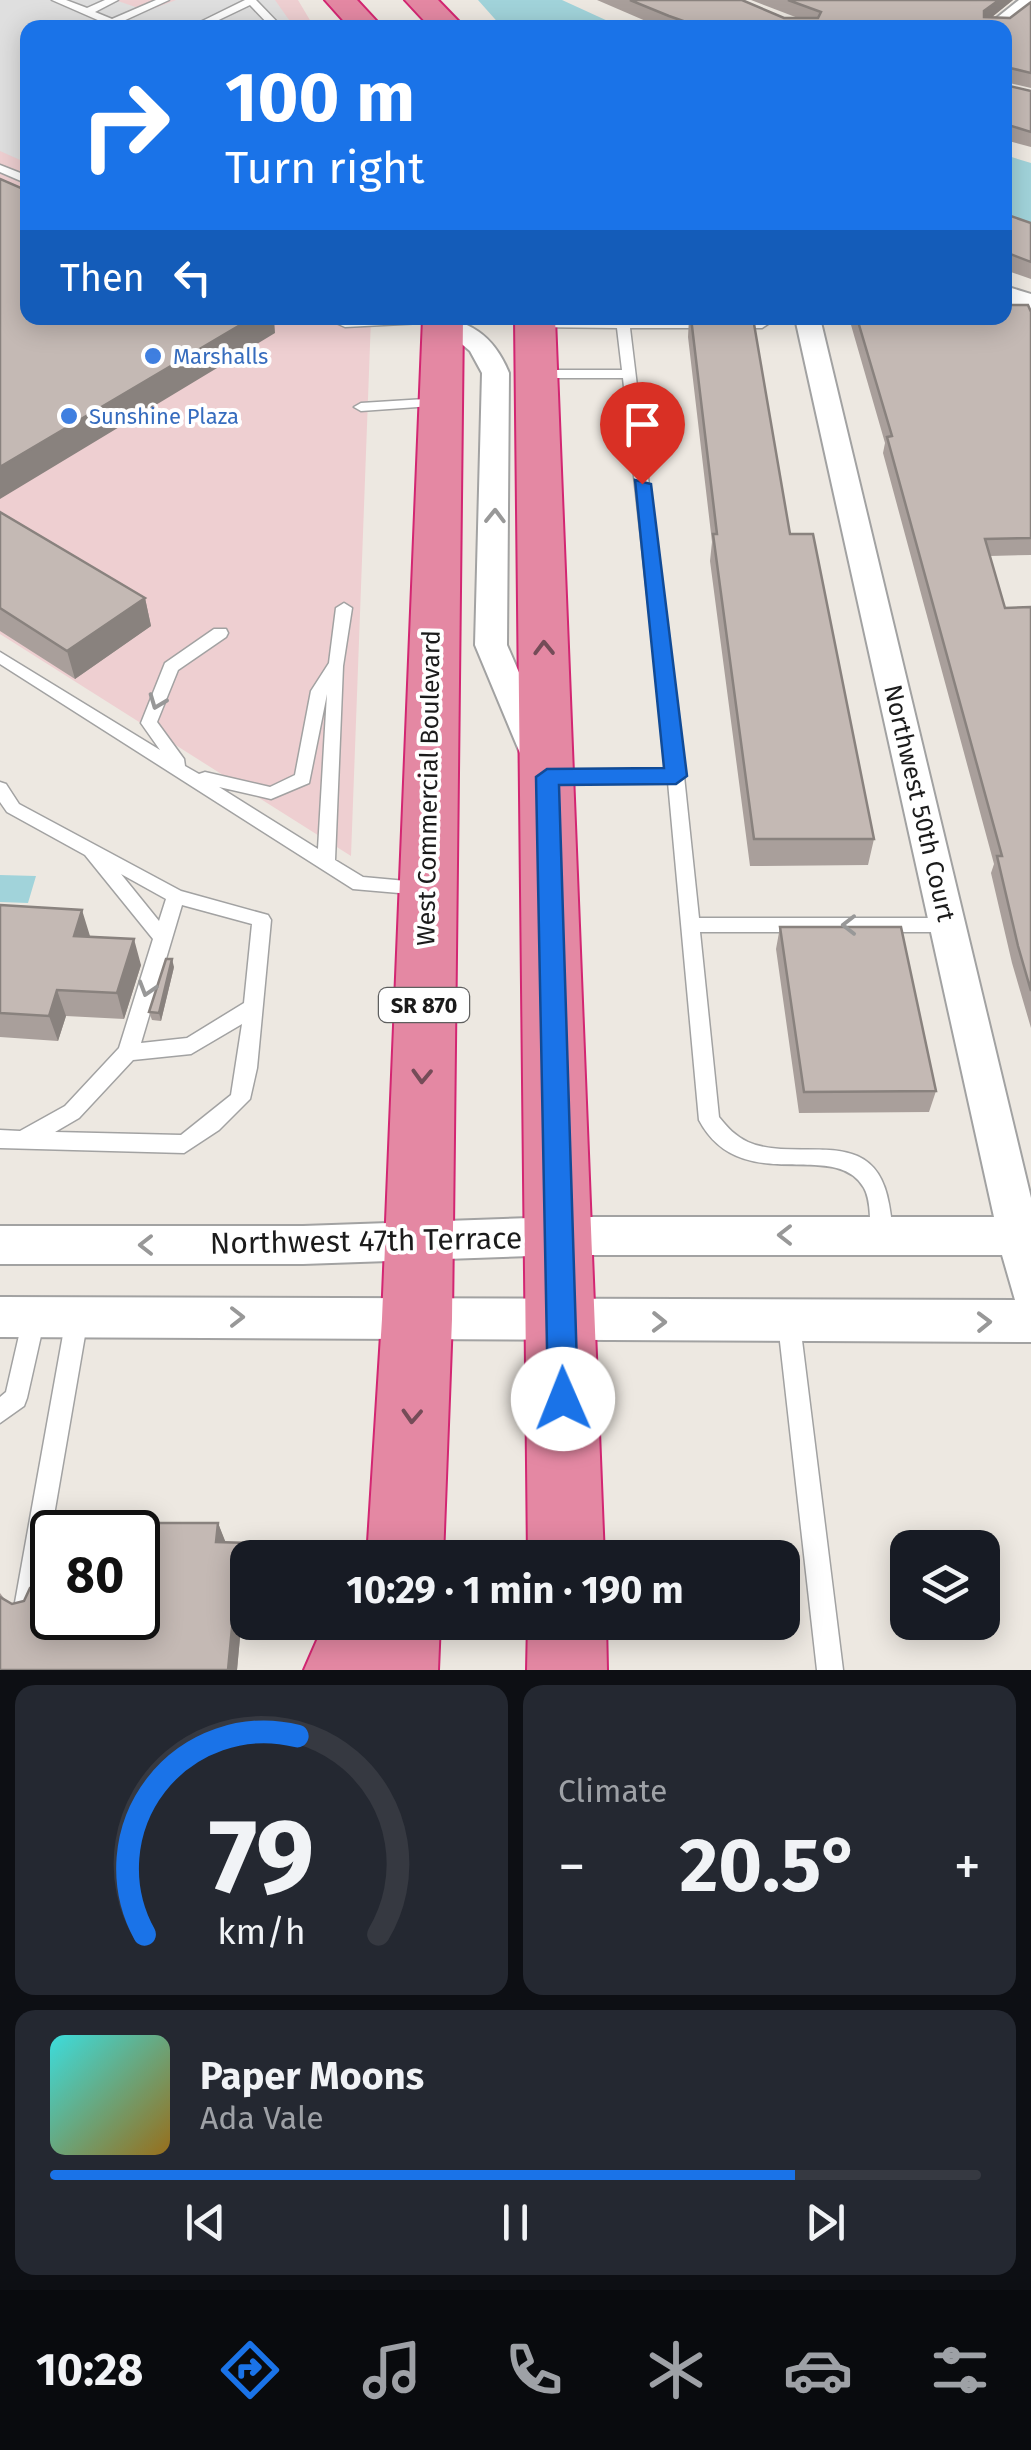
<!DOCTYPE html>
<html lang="en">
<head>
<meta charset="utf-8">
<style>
  :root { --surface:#171b24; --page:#242831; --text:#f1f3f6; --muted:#9ea1a6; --line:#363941; --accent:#1a73e8 }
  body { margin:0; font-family:"Fira Sans",sans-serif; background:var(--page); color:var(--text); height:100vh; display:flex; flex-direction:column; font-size:38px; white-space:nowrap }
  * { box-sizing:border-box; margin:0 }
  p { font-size:32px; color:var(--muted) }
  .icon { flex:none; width:55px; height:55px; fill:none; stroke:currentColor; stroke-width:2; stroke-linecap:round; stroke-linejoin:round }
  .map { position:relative; height:1670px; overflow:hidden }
  .side { display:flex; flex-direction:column; gap:15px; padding:15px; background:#0d0f14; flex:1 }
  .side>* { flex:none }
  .hud { position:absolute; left:20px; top:20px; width:992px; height:305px; border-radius:20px; box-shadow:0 5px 25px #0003; background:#1a73e8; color:#fff; overflow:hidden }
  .tools { position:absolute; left:890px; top:1530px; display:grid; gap:20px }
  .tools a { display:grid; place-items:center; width:110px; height:110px; border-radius:20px; background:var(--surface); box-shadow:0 5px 25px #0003; font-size:50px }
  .speed { position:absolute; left:30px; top:1510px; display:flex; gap:20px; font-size:50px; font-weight:700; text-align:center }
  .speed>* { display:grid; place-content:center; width:130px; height:130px; border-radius:50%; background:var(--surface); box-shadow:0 5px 25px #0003; line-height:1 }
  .speed .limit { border:5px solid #111; border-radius:15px; background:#fff; color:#111 }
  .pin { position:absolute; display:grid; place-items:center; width:85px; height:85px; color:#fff; margin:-102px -42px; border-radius:50% 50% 50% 0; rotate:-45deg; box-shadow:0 0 10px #0007 }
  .pin .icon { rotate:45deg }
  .me { position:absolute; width:110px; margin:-55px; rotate:359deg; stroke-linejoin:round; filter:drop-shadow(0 0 8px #0008) }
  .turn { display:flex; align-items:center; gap:35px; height:210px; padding:0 40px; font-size:45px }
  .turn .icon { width:130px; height:130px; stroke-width:2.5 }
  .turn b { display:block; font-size:70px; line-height:85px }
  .then { display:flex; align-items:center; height:95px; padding:0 40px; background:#0003; gap:20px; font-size:38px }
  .big { font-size:75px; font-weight:700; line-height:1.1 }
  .side .card { flex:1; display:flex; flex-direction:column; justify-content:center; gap:15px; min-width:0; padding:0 35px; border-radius:20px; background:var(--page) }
  .side .dial { align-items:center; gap:0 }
  .dial svg { height:260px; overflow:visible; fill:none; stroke:var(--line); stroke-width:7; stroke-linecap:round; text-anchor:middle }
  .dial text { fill:var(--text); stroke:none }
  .song { display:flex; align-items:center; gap:30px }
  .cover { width:120px; height:120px; border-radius:15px; background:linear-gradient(135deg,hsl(180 70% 55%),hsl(40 70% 35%)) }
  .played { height:10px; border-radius:5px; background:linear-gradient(90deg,var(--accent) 80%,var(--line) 80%) }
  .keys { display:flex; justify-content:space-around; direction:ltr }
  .heat { display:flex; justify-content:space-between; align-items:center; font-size:55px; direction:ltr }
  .side .tiles { flex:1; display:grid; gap:15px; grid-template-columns:1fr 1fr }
  .card:last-child { grid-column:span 2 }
  .trip { position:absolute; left:230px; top:1540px; width:570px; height:100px; border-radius:20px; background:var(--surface); box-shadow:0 5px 25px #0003; font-weight:700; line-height:100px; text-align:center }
  .menu { display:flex; height:160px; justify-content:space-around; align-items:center; background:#090b0e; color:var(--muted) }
  .menu .icon { width:70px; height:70px }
  .menu .active { color:var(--accent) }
  .menu b { font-size:45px; color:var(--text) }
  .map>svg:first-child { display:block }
</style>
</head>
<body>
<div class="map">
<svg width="1031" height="1670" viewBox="0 0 1031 1670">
  <rect width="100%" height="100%" fill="#ede8e1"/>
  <path fill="#eecfd1" d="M0,0h298l16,27 -286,1v290h343l-20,538 -351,-222z"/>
  <path fill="#dfdfdf" d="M0,0h115l32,11 29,-11h99l19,27 -266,1 -1,135 -27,-12z"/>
  <path fill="#a1d3da" d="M478,0h84l59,27h-119z
    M1005,155l26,8v60l-26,-9z
    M0,875l36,1 -8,27 -28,-1z"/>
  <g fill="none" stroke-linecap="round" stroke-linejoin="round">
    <defs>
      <path id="lane" d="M52,0h14l21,8 18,-8h13l-23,12 17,7 44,-19h13l-48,22 10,6h-15z
        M245,0h11l27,28h-11l-22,-23 -48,23h-14z
        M0,165l28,11v8l-28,-12z
        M325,318h123l-6,4 -97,5z
        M535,320h227l6,4 -6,4h-132l54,448 15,142h248l6,2 3,5 -3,5 -6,2h-247l19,185c9,11 16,19 29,25 50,22 127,-21 141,62 2,12 5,26 0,38l-7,3 -7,-3c-8,-17 -2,-38 -11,-54 -29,-51 -123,11 -165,-68l-31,-338 -115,1 -8,-6 8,-6 114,-1 -44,-392h-85l-7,-4 7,-4h84l-5,-42 -87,-1 -1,-3z
        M441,398l7,4 -2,3 -85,6 -7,-4 7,-4z
        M344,603l8,5 -9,58 -8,194 28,17 65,6 3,5 -3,5 -6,2 -69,-6 -353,-225v-12l160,98 -19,-27 24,-60 49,-34h12l2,4 -2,4 -48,33 -21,52 27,37 1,7 14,8 6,-2 65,15 25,-12 16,-84 18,-28 7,-55zM327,694l-9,155 -99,-62 52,12 38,-16z
        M0,782l6,2 13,20 162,87 87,24 3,5 -14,148 -7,31 -31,31 -35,23 -184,-5v-18l20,1 45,-25 54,-58 34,-109 -68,-84 -78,-43 -7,-10zM121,874l45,25 -7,22zM182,905l70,19 -8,79 -57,35 -46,5zM242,1024l-11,71 -50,40 -126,-3 24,-14 54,-58 58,-6z
        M34,1308l8,3 3,7 -18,80 -3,8 -24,17v-26l6,-5 17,-74 3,-7z
        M77,1308l8,3 3,7 -50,290 -3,9 -9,3 -9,-3 -3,-9 52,-290 3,-7z
        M789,1314l8,3 3,7 43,346h-26l-39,-346 3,-7z"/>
      <path id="street" d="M1019,0h12v9l-26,20 -21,-1z
        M1005,286l26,8v17l-26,-9z
        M431,318c38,0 63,18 78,55l-2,272 47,108 -5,8h-24l-5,-8 -45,-108 7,-272 -12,-22z
        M795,318h25l211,880v144l-1031,-5v-40l1015,3 -13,-45h-442l-257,9h-303v-38h303l257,-9h434z"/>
      <path id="highway" d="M325,0h32l26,28h-33z
        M405,0h33l27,28h-34z
        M423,318h40l-11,1001 -9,239h-76l15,-239z
        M515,318h40l49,1240h-76z
        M325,1622h115l-2,48h-134z
        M528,1622h78l1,48h-80z"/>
    </defs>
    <use href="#lane" stroke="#a2a2a2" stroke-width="3"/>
    <use href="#street" stroke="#a2a2a2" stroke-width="4"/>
    <use href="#highway" stroke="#d32672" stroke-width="4"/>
    <use href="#lane" fill="#fff" fill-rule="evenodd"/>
    <use href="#street" fill="#fff" fill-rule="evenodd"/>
    <use href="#highway" fill="#e488a3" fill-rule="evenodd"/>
  </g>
  <path fill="#a99f9b" d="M597,0h144l43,18h14l-47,-18h262l-21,17 18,1 21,-16v86l-26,-6v3l26,6v56l-26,-7v-112h-343z
    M1005,214l26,9v56l-26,-9z
    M1031,312v243l-41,1 15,52 26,-1v421l-19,-65 -21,-90 3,-9 -111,-411 2,-10 -36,-125h156z
    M689,318h64l37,216 84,305 -6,26 -118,1 -40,-305 2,-19 -24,-205z
    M0,512l145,86 6,28 -76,53 -75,-48z
    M0,905l90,31 51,29 -17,54 -58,-3 -8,25 -58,-4z
    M780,927l156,164 -7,21 -130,1 -23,-164z
    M174,967l-13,54 -9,-1 -3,-8z
    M218,1523l7,19 24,1 5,15h-6v46l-5,1 -6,65h-237v-77l6,8 46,17z"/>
  <path fill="#89827e" d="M999,0h14l-31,25 2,-14z
    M252,318h22l1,15 -275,166v-32z
    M145,598l6,28 -76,53 -8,-28z
    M82,910l8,26 -8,26 -8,-26z
    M134,939l7,26 -17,54 -7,-26z
    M172,959l2,8 -13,54 -2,-8z
    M57,990l9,26 -8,25 -9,-25z
    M218,1523l8,20 -10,-1z
    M249,1543l5,15h-6v41l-5,-14z
    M236,1585l7,20 -6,65h-9z"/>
  <path fill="#c4b9b4" stroke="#89827e" stroke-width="2.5" d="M630,0h112l42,18h34l3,-6 -33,-12h211l-15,11v6l26,1 21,-16v71l-25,-6 -1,18 26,6v41l-26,-8v-96h-302l-34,-12z
    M0,179l28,12v127h224l-252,149z
    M1005,214l26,9v39l-26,-10z
    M1005,305h23l3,7v226l-46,1 20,69 26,-1v384l-13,-45 -21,-90h5l-115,-419 5,-1 -35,-118h148z
    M691,318h62l37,216h23l61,305h-120l-41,-305h4z
    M0,512l145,86 -78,53 -67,-43z
    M0,905l82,5 -8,26 60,3 -17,54 -60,-3 -8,26 -49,-3z
    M780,927h121l35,164 -132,1z
    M166,959h6l-13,54 -10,-1z
    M106,1523h112l-2,19 33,1 -6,42h-7l-8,85h-228v-73l12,7 12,-3 6,-13 22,-1v31h86v-86h-33z"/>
  <defs><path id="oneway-chevron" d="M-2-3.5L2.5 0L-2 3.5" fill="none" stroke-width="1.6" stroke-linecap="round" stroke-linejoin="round" transform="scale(2.5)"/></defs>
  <g stroke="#989898">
    <use href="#oneway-chevron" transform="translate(495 516) rotate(-89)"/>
    <use href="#oneway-chevron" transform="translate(157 702) rotate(111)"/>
    <use href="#oneway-chevron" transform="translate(849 925) rotate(-180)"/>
    <use href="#oneway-chevron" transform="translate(147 989) rotate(107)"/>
    <use href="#oneway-chevron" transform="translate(785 1235) rotate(-180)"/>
    <use href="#oneway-chevron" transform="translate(146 1245) rotate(180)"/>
    <use href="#oneway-chevron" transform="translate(237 1317)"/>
    <use href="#oneway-chevron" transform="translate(659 1322) rotate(1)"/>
    <use href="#oneway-chevron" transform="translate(984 1322) rotate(-1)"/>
  </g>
  <g stroke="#754c58">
    <use href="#oneway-chevron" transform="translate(544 648) rotate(-91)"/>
    <use href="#oneway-chevron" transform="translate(422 1076) rotate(92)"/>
    <use href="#oneway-chevron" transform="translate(412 1416) rotate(93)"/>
  </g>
  <path fill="#1a73e8" stroke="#114b97" stroke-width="2.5" d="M635,480l16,4 36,292 -11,8 -117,1 19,614 -4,10 -11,4 -10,-4 -5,-10 -12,-622 11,-8 117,-1z"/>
  <g fill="#3f7fe0" stroke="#fff" stroke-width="4">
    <circle cx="153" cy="356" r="10"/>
    <circle cx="69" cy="416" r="10"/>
  </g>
  <g text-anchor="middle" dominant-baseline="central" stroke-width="8" stroke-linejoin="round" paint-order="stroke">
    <g font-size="22" fill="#366cbe" stroke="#fff" text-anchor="start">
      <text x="173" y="356">Marshalls</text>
      <text x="89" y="416">Sunshine Plaza</text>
    </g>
    <rect fill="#fff" stroke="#5f5f5f" stroke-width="2.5" x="379" y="988" width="90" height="34" rx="8"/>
    <g font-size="22" font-weight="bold" fill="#1b1b1b">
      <text x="424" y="1005">SR 870</text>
    </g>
    <g font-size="25" fill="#1b1b1b" stroke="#fff">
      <text transform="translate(429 788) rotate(-89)">West Commercial Boulevard</text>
      <text transform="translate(919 803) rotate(77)">Northwest 50th Court</text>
    </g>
    <g font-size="30" fill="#1b1b1b" stroke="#fff">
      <text transform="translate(366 1241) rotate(-1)">Northwest 47th Terrace</text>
    </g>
  </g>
</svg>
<div class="tools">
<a><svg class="icon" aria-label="layers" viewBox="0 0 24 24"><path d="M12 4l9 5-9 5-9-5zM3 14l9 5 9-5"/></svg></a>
</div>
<div class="speed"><div class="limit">80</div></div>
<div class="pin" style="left:642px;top:484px;background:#d93025"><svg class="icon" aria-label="arrive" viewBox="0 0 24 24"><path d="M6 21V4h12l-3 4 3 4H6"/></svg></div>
<svg class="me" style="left:563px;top:1399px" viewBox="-20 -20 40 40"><circle r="19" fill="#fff"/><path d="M0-13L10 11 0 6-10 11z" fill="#1a73e8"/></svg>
<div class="trip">10:29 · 1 min · 190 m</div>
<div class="hud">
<div class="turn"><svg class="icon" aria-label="right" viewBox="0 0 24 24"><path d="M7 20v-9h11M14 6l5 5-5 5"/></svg><div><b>100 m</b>Turn right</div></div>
<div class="then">Then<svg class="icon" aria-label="left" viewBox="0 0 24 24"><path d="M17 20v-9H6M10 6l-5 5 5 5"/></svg></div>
</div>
</div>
<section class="side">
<div class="tiles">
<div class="card dial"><svg viewBox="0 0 100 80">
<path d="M14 69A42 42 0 1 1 86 69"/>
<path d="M14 69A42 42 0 0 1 61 8" stroke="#1a73e8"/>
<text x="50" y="56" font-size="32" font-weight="700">79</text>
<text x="50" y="72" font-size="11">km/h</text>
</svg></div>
<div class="card"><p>Climate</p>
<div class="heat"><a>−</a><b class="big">20.5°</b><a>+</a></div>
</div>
<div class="card">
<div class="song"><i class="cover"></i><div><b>Paper Moons</b><p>Ada Vale</p></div></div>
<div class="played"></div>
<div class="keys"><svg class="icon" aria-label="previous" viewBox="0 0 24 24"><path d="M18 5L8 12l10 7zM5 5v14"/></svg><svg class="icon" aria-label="pause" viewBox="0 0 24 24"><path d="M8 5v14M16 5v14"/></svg><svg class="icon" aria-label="next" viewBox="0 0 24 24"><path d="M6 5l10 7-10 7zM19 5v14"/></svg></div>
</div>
</div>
</section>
<nav class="menu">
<b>10:28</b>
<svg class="icon active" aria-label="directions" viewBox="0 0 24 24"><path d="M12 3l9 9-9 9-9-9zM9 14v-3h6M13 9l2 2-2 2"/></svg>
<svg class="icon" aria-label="music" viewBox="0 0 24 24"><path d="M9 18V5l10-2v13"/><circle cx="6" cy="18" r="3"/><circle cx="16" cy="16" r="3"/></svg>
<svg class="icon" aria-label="phone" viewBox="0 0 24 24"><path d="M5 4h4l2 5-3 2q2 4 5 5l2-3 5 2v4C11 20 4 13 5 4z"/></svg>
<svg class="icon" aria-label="climate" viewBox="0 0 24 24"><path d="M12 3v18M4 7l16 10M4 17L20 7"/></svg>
<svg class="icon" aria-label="car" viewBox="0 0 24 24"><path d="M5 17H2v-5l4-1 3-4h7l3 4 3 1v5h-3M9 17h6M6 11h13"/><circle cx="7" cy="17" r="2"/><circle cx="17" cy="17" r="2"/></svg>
<svg class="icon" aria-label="filters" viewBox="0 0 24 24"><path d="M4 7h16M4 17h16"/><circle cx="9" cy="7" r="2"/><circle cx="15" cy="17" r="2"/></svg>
</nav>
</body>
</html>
